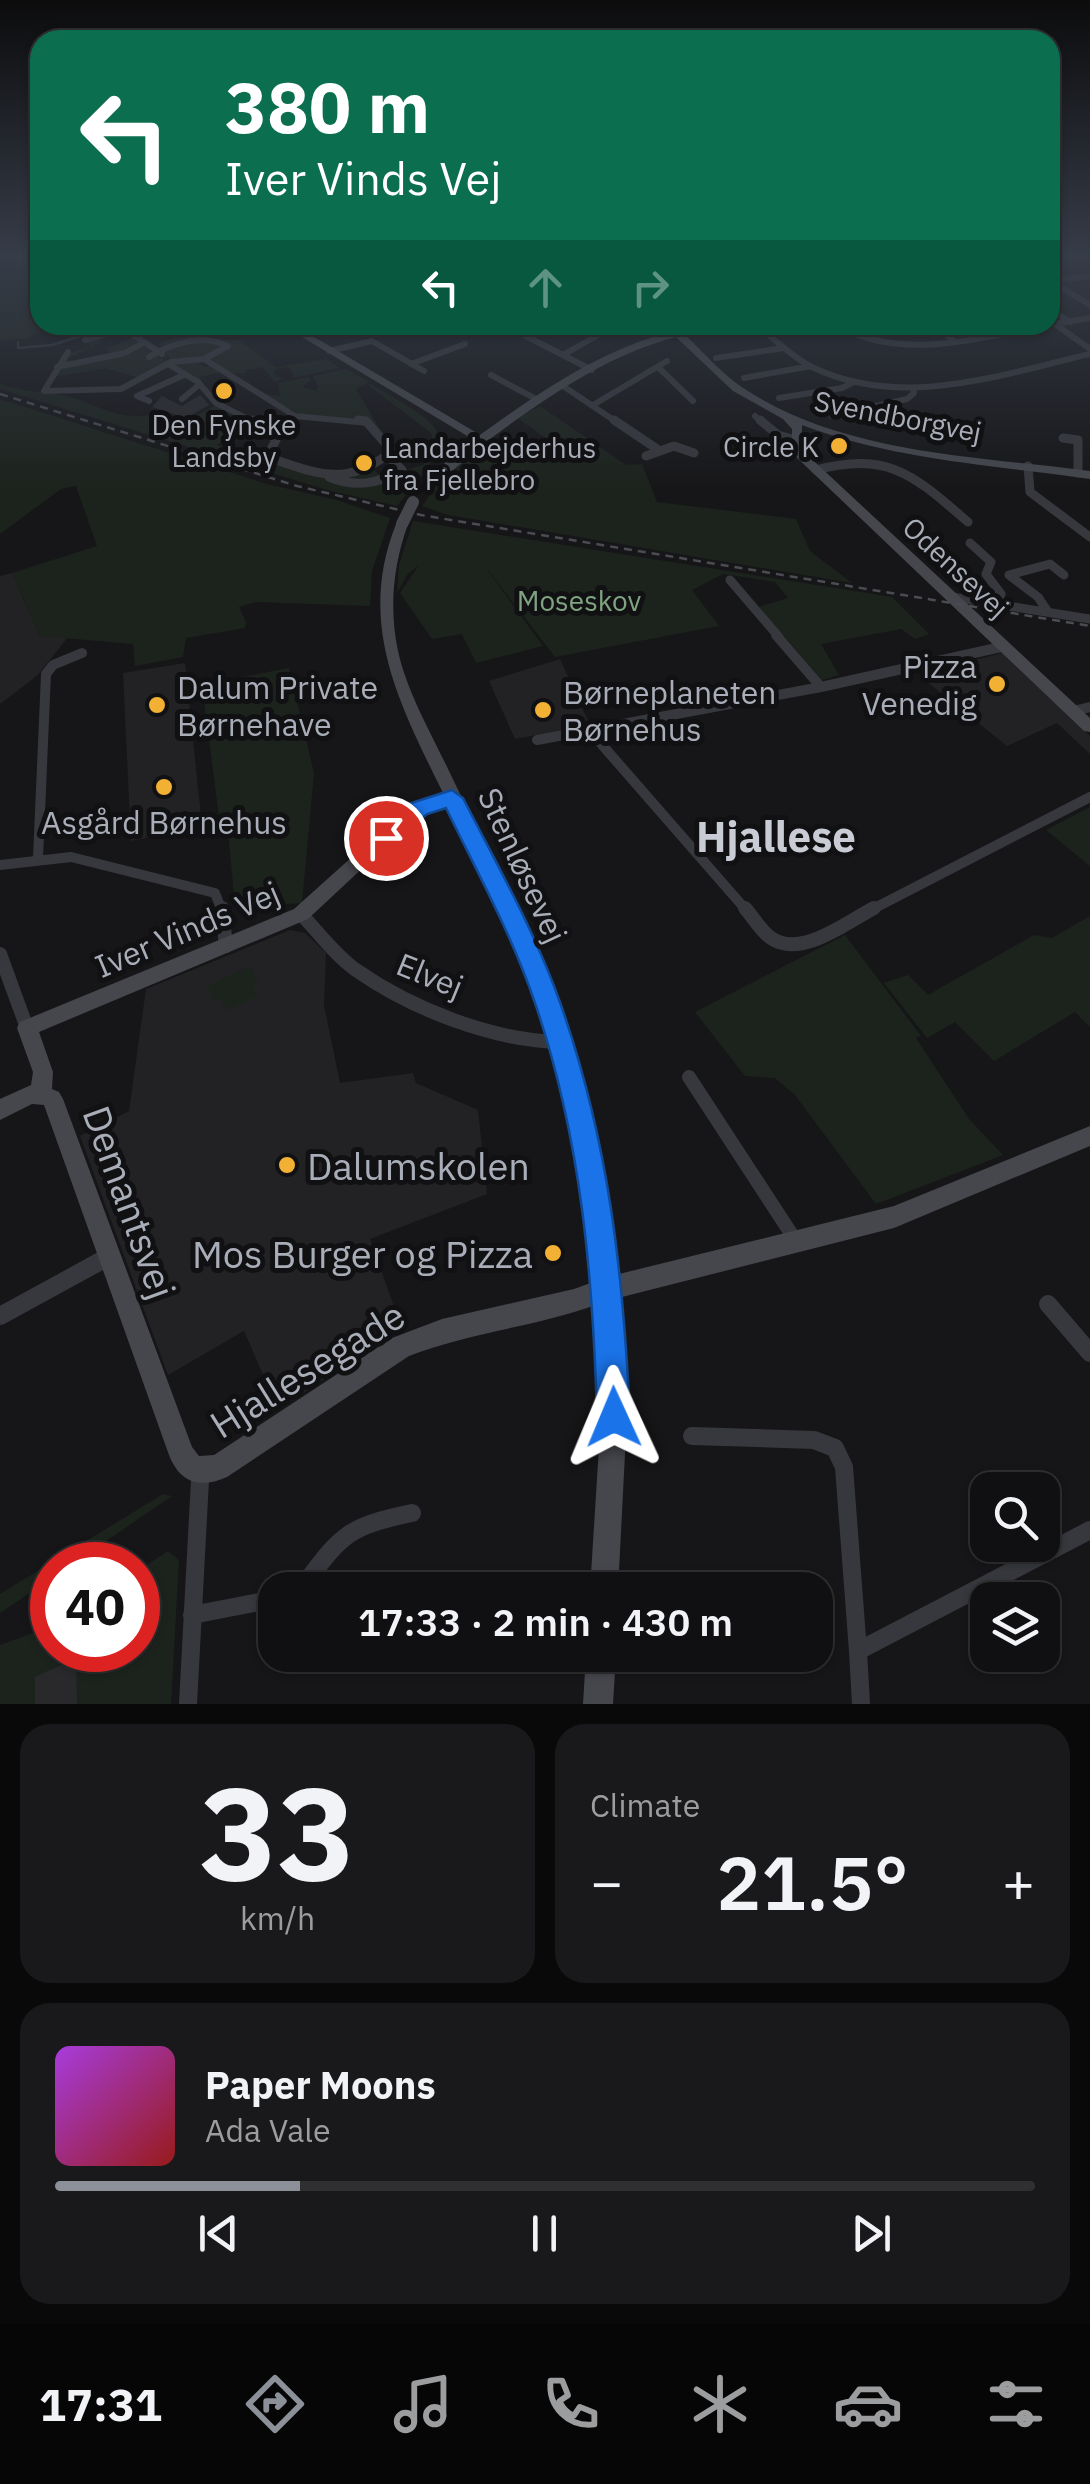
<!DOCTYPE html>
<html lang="en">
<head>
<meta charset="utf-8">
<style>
  :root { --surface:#101012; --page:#19191b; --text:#f1f3f6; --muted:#9c9d9f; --line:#303032; --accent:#8c9099 }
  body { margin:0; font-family:"IBM Plex Sans",sans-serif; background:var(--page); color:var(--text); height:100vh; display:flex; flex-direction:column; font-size:38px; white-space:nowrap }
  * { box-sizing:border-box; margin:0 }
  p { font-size:32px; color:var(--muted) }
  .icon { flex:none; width:55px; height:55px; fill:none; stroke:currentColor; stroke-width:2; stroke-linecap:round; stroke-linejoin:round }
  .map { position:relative; height:1704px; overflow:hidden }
  .side { display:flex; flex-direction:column; gap:20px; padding:20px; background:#09090a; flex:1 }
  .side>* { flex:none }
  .hud { position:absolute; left:30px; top:30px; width:1030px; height:305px; border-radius:30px; box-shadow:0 2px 8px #0004,0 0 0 2px var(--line); background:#0b6e4f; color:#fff; overflow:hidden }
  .fabs { position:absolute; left:970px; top:1472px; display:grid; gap:20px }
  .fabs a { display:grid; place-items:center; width:90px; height:90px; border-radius:20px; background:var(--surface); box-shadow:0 2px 8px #0004,0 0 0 2px var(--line); font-size:50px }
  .speed { position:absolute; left:30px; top:1542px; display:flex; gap:20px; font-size:50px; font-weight:700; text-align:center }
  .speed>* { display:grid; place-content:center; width:130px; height:130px; border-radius:50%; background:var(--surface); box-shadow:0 2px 8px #0004,0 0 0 2px var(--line); line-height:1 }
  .speed .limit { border:15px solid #d22; background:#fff; color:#111 }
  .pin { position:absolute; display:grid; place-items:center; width:85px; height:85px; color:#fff; margin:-42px; border:5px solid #fff; border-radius:50%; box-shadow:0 2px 10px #0007 }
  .me { position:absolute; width:110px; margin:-55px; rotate:359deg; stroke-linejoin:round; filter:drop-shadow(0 0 8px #0008) }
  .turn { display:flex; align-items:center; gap:35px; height:210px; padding:0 30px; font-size:45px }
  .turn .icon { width:130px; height:130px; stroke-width:2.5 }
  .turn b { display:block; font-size:70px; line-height:85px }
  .lanes { display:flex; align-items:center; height:95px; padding:0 30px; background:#0003; justify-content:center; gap:50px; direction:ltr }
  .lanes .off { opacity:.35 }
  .big { font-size:75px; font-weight:600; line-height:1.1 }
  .side .tile { flex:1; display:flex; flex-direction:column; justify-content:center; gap:15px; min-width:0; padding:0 35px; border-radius:30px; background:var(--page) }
  .side .dial { align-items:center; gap:0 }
  .dial b { font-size:130px; line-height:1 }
  .song { display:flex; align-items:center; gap:30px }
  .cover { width:120px; height:120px; border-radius:15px; background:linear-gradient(135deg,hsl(280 70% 55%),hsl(0 70% 35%)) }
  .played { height:10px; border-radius:5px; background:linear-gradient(90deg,var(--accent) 25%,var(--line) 25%) }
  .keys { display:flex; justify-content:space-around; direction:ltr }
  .heat { display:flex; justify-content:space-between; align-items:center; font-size:55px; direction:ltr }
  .side .tiles { flex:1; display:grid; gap:20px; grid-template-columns:1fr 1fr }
  .tile:last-child { grid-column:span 2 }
  .trip { position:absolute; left:258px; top:1572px; width:575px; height:100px; border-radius:30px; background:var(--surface); box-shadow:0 2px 8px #0004,0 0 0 2px var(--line); font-weight:600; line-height:100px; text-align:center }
  .tab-bar { display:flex; height:160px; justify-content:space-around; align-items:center; background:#060607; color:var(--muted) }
  .tab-bar .icon { width:70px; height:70px }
  .tab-bar .active { color:var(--accent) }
  .tab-bar b { font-size:45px; color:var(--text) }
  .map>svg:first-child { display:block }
</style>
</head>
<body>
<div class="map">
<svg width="1090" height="1704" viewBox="0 0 1090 1704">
  <rect width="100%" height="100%" fill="#161618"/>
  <path fill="#222225" d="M12,573l28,63 28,1 -30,38 -38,29v-128z
    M1002,653l88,83v18l-33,-31 -50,23 -81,-65 11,-11z
    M560,659l30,66 -75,14 -26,-58z
    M185,663l17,163 -71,15 -8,-168z
    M290,930l15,3 21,20 -2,52 16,78 73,-10 3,10 62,27 9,84 -117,45 32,90 -124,80 -34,-78 -76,44 -88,-239 49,-25 17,-122z"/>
  <path fill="#1c231d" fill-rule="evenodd" d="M0,254h40v71h9l-21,13 -28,3z
    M186,325h30l10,7 -20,7 32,1 38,27 50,-8 14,9 -49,10 3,-3 -6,-8 -12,2 -2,4 8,6 -8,3 -11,-15 -18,3 1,3 -17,1 -21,-15 -10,5 8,3 7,-2 16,13 -9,-5 -21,4 4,7 -28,-18 -16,-22 16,-7 -6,-5z
    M123,332l44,30 -46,26 -75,3 23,-38 22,-6 -5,-7 11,-3 6,4 -36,18 7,2 38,-8 -6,-4 25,-11zM105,368l31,9 -18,10 -71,4 7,-14z
    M347,369l22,13 -13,7 25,42 -17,-12 -60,-3 -46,-23 -15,-13 23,14 14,2 -2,-13 30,-6 3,3 -9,7 14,4 2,-4 -5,-11z
    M0,384c20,6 36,8 56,10 39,6 61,31 102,19l27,9 31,-17 13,6 -25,13 26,12 -13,9 88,28 67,-5 10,9 41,-12 11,-16 -3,-16 -63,-48 3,-1c81,49 89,45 26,122l-70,-16 -327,-101z
    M0,399l267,85 70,16 53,18 -18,53 -2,35 -114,-4 -17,5 7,15 -1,6 -59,10 -3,19 -48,9 -2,-22 -93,-8 -28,-63 85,-27 -21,-60 -15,3 -61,45z
    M540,406l86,59 16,-1 15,38 139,17 14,32 42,32 -404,-68 -26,-9 22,-31 47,-37 28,9 27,-9 -29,-20z
    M413,521l479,76 37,37 -14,5 -14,-10 -80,15 18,31 -17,5 -63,-73 29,-9 -13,-16 -52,-8 -31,16 27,36 -164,31 -74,-96 62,85 -67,17 -14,-29 -30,5 -32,-46 19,-28 -12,10 -10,18 2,-28z
    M289,668l25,105 -12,130 -67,4 -6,-67 -8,-8 -19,-147z
    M1090,807v59l-44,-36z
    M1090,916v111l-15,-15 -81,49 -39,-39 -28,16 -43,-55 24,-8 20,20 106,-60 18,3z
    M845,935l76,101 -5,2 53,81 34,36 -127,49 -81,-109 -20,-17 -30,-2 -50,-64z
    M250,966l8,15 -6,3 6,12 -31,14 -6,-11 -7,2 -7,-14z
    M163,1494l9,2 -101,69h-19v13l-52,35v-19z
    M168,1551l11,9 -8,144h-171v-59l52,-19v24h86v-79z"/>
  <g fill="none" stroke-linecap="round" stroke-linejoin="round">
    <path stroke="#2c353c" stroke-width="2.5" d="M18,342v6l34,-3 32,-10"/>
  </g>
  <path fill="#29292c" d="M200,395l9,10 -23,13 -34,-11 10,-11 20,10z
    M76,1658l1,46h-42v-27z"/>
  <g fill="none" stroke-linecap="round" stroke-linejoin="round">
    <path stroke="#37383d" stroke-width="6" d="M1050,281l40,-5
      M1059,286l31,19
      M1050,309l20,13
      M1054,324l36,-6
      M1055,324l35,25
      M529,325l-17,4 80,41
      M757,325c17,14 35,32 55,42 89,43 188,8 278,-13
      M836,325c67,37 141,13 212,0
      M934,325l19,15
      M678,333l71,-8
      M85,340l39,-11 38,25
      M329,351l43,-10 52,30
      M68,352l-24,39 77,-2 50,-27 33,-3 24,-13c-26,-12 -55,-3 -79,11
      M563,355l37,-21 -3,-9
      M716,358l68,-10
      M204,359l91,57 73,7
      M168,364l30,18 18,21 40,20
      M411,364l54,-20
      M57,367l68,-14 18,-10
      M658,367l35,34
      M491,375l47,25
      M744,378l67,-12
      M563,386l55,37
      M779,398l63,-10 12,-6
      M182,399l18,-15
      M149,401l-12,-5 47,-21
      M593,405l74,-44
      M755,416l8,7
      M832,416l75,-17 7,-6 -1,-5"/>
    <path stroke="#37383d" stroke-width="9" d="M253,420l23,20 -9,17c47,15 76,31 120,-2l-1,-11 -20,-23 -8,-1
      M614,420l46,31
      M760,420l18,15 18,5
      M1063,438l15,2v33
      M646,456l28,-10 20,7
      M1028,466l2,26 60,45
      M816,470c74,-19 98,6 152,52
      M329,477c26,11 49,7 73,-7l-15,-15
      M970,543l21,19 -5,12 15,20 -4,10
      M730,580l49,57
      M952,597l138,22
      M1048,612l-10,-15 -29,-22 41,-11 14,11"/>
    <path stroke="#37383d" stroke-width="10" d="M776,635l45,52
      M1073,711l17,-4
      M590,731l157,180
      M537,740l284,-53 180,-40
      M38,858l8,-184 7,-9 29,-12
      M0,865l71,-8 144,36 7,18
      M869,911l221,-114"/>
    <path stroke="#37383d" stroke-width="14" d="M222,908l4,38
      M745,908c8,9 16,23 26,30 30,21 76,-16 103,-30
      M301,914c18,19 34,41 55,56 56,39 137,71 205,72
      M0,954l27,74
      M689,1077l107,164
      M103,1260l7,-4"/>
    <path stroke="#37383d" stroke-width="18" d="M1048,1304l42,49
      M0,1316l108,-59
      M692,1436l122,4 21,8 9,19 14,184 232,-121
      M300,1590c41,-54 44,-63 112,-77
      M192,1615l83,-16
      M858,1651l3,53
      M188,1704l12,-224 4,-9"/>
    <path fill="#45474d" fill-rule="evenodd" d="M282,325h12l183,108v4c60,-43 121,-86 193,-105l-7,-7h11c25,21 46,49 74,66 99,63 229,65 342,80v8c-96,-14 -197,-19 -288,-54v25l288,268v14l-6,-1 -292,-278v-24l-9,-10 -50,-28 -57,-54c-69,18 -129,60 -186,102 -20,15 -40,37 -62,48l-4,-1v-6l53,-43h-8z
      M402,520l6,4c-15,42 -19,84 -10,127 9,41 33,82 51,120 36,76 76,150 107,228 34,87 54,182 63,275l275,-68 196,-80v20l-196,82 -272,69 5,118 -9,175h-28l11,-175 -3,-111c-61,23 -128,28 -189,52l-182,121c-27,12 -47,6 -58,-22l-125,-350 -12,-1 -32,16v-21l31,-14 2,-13 -16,-44 3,-6 274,-113 108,-97 42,-17c-44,-90 -88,-170 -48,-271zM449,806c31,65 64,129 89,197 32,89 51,183 58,278l-22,8 -132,30 -50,19 -178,117 -15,1 -7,-9 -129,-348 -4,-7 -7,-3 1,-17 -14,-40 269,-113 106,-99z
      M586,1655h30l-3,49h-30z"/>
    <path stroke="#4a4c52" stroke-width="2.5" stroke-dasharray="8 6" stroke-linecap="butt" d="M0,394l297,92 124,29 669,111"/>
    <path stroke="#45474d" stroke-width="12" d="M402,524l11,-22"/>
  </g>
  <linearGradient id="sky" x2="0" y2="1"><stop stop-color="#0c0c0d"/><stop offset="0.52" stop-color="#363c48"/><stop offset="1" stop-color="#363c48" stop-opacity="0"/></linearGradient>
  <rect width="1090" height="492" fill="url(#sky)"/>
  <path fill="#1a73e8" stroke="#114b97" stroke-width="2.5" d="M452,790l11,8c34,67 73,135 98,207 48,138 62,266 69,412l-4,12 -12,4 -12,-4 -5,-12c-4,-142 -16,-279 -62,-414 -23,-68 -58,-131 -89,-195l-19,6 -34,30h-15l-4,-6 37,-35z"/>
  <g fill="#f2b134" stroke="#111113" stroke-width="4">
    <circle cx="224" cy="391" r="10"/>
    <circle cx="839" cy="446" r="10"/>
    <circle cx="364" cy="463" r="10"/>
    <circle cx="997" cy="684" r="10"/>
    <circle cx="157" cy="705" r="10"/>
    <circle cx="543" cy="710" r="10"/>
    <circle cx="164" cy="787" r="10"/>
    <circle cx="287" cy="1165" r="10"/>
    <circle cx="553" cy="1253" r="10"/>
  </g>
  <g text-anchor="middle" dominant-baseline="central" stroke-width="10" stroke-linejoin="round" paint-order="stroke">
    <g font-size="28" fill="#a8adb8" stroke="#111113">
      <text transform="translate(898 416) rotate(11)">Svendborgvej</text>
      <text transform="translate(956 567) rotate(43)">Odensevej</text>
    </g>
    <g font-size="28" fill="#a8adb8" stroke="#111113">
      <text x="224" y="424">Den Fynske<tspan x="224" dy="32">Landsby</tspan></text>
      <text x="819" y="446" text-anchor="end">Circle K</text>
      <text x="384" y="447" text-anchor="start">Landarbejderhus<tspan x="384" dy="32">fra Fjellebro</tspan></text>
    </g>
    <g font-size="28" fill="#7fa381" stroke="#111113">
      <text x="579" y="600">Moseskov</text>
    </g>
    <g font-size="32" fill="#a8adb8" stroke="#111113" text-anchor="start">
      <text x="977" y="666" text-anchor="end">Pizza<tspan x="977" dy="37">Venedig</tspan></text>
      <text x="177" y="687">Dalum Private<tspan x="177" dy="37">Børnehave</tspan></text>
      <text x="563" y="692">Børneplaneten<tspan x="563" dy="37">Børnehus</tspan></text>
      <text x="164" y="822" text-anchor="middle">Asgård Børnehus</text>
    </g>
    <g font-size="32" fill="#a8adb8" stroke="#111113">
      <text transform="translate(523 865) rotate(65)">Stenløsevej</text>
      <text transform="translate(187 929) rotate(-23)">Iver Vinds Vej</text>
      <text transform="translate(430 975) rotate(22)">Elvej</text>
    </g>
    <g font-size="38" fill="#a8adb8" stroke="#111113" text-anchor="start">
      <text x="307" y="1165">Dalumskolen</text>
      <text x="533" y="1253" text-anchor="end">Mos Burger og Pizza</text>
    </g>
    <g font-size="38" fill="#a8adb8" stroke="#111113">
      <text transform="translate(130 1202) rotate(70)">Demantsvej</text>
      <text transform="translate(307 1369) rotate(-32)">Hjallesegade</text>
    </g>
    <g font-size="42" font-weight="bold" fill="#c9ccd4" stroke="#111113">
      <text x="776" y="836">Hjallese</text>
    </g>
  </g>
</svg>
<div class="fabs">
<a><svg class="icon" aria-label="search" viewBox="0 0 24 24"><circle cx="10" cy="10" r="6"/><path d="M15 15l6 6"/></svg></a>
<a><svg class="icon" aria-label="layers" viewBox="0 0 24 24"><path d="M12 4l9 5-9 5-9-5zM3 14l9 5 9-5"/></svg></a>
</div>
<div class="speed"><div class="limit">40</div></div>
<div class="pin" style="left:386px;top:838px;background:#d93025"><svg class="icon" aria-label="arrive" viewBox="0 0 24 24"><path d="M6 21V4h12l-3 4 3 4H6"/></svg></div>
<svg class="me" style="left:614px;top:1417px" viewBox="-20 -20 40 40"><path d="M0-17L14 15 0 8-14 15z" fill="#1a73e8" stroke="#fff" stroke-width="4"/></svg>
<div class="trip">17:33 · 2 min · 430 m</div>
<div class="hud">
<div class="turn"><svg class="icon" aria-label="left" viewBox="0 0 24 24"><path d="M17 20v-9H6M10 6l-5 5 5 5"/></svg><div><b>380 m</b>Iver Vinds Vej</div></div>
<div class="lanes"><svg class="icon" aria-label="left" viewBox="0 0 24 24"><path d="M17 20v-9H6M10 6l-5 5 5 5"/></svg><svg class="icon off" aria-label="ahead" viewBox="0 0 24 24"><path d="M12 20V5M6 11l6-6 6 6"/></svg><svg class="icon off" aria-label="right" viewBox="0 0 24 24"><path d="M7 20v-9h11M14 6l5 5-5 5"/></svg></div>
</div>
</div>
<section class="side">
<div class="tiles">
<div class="tile dial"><b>33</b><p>km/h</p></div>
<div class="tile"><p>Climate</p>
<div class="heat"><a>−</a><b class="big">21.5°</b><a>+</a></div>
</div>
<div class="tile">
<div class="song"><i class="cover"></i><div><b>Paper Moons</b><p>Ada Vale</p></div></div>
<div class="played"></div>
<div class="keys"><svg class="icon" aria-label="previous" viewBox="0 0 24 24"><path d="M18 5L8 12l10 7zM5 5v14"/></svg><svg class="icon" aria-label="pause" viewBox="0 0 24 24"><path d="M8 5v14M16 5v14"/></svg><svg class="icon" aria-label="next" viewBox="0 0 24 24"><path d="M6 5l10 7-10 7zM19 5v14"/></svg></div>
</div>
</div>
</section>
<nav class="tab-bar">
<b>17:31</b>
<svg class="icon active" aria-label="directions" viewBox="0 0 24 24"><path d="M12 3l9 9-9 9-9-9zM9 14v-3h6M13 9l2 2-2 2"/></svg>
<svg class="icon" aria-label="music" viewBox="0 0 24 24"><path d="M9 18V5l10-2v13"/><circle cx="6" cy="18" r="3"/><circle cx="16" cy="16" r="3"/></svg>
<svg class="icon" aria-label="phone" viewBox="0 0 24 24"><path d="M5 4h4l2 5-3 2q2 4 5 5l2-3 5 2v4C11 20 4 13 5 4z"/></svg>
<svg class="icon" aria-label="climate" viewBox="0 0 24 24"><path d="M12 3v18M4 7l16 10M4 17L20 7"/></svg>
<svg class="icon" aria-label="car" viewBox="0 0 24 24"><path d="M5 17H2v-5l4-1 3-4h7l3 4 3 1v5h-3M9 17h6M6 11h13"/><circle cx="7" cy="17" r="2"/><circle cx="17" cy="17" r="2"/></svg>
<svg class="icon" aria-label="filters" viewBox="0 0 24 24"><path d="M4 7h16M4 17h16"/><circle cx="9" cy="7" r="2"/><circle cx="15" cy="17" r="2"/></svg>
</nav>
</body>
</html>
